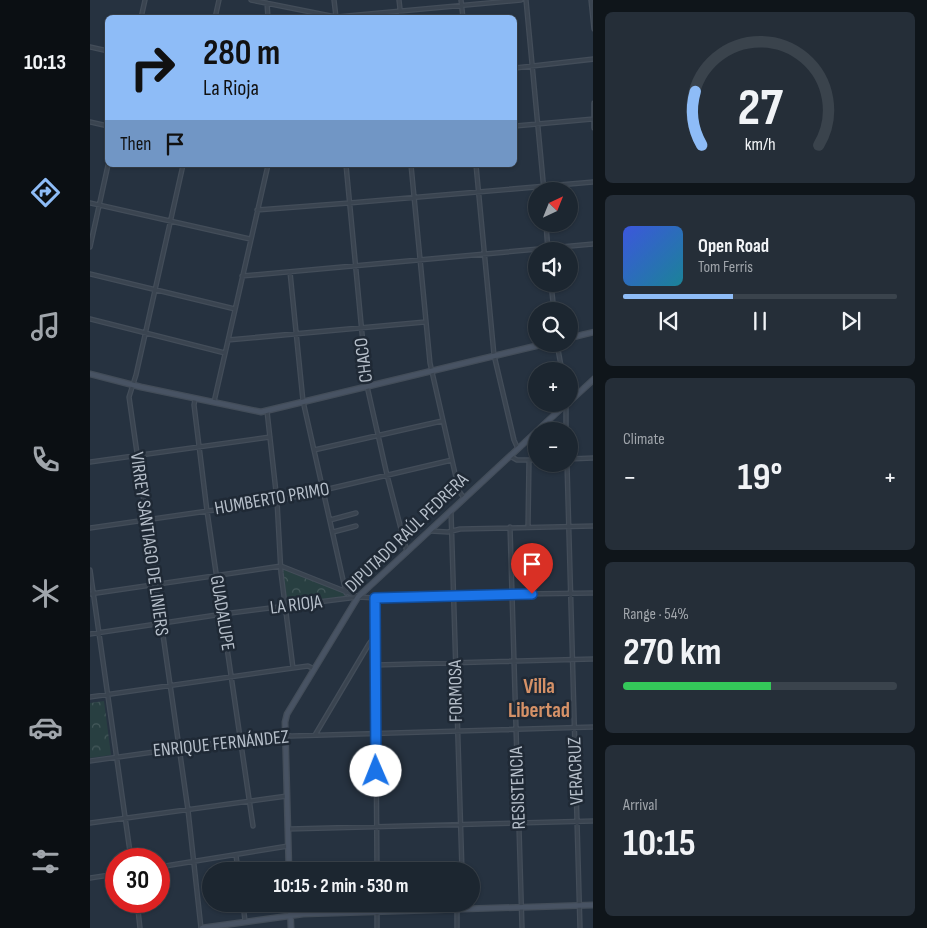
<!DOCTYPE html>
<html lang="en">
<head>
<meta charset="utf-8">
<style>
  :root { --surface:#1c2630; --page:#252e38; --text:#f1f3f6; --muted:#a0a5ab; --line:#3a434c; --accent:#8ebcf7 }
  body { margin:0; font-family:"Sofia Sans Condensed",sans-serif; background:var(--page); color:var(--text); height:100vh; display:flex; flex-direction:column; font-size:19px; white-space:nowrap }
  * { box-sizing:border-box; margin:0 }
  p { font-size:16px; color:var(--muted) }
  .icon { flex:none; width:28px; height:28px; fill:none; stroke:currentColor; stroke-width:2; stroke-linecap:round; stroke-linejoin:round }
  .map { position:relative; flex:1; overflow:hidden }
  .side { display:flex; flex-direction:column; gap:12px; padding:12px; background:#0f151a; width:334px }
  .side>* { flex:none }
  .top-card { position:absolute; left:15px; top:15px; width:412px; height:152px; border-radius:8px; box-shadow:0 1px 4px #0004,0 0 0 1px var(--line); background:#8ebcf7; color:#111; overflow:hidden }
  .needle { width:32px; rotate:43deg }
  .buttons { position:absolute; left:438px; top:182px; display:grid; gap:10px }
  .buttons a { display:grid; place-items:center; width:50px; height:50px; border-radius:50%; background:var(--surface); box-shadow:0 1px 4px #0004,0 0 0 1px var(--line); font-size:25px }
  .speed { position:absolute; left:15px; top:848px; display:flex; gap:10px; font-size:25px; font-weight:700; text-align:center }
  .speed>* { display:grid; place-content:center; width:65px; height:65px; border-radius:50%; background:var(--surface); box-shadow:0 1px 4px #0004,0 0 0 1px var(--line); line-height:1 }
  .speed .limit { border:8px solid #d22; background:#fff; color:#111 }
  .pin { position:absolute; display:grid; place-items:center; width:42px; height:42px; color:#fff; margin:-51px -21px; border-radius:50% 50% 50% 0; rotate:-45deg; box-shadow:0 0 5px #0007 }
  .pin .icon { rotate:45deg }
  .me { position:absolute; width:55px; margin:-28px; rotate:359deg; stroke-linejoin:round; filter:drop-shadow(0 0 4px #0008) }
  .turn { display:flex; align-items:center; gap:18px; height:105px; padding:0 15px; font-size:22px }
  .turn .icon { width:65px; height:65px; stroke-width:2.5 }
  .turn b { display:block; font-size:35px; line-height:42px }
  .then { display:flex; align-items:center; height:48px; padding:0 15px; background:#0003; gap:10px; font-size:19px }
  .big { font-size:38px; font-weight:700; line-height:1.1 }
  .side .widget { flex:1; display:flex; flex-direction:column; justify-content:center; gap:8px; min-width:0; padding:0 18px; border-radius:8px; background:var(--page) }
  .side .dial { align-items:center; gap:0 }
  .dial svg { height:130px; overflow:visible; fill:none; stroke:var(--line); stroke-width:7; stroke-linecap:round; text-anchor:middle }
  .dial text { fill:var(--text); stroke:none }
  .song { display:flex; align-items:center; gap:15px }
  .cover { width:60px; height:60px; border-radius:8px; background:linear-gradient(135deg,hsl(230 70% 55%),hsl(190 70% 35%)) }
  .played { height:5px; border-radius:2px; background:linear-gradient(90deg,var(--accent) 40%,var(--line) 40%) }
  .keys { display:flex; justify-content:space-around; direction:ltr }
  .heat { display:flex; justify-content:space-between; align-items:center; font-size:28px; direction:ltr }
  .charge { height:8px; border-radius:4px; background:linear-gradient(90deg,#34c759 54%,var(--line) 0) }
  .trip { position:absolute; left:112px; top:862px; width:278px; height:50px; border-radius:25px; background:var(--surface); box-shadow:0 1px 4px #0004,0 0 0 1px var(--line); font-weight:700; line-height:50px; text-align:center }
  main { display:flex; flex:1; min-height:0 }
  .tab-bar { display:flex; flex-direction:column; width:90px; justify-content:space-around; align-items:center; background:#0b0f13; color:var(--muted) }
  .tab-bar .icon { width:35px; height:35px }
  .tab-bar .selected { color:var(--accent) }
  .tab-bar b { font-size:22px; color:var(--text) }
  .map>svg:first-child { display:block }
</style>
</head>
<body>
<main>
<nav class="tab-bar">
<b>10:13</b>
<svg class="icon selected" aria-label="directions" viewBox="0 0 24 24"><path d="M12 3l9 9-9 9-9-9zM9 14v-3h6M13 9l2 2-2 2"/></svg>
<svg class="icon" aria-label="music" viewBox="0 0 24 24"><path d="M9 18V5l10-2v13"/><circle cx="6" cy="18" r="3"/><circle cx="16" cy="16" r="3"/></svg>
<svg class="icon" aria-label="phone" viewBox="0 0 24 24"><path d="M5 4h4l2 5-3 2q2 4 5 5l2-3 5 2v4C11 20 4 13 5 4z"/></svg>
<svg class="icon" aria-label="climate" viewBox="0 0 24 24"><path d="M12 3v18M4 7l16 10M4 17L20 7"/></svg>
<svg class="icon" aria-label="car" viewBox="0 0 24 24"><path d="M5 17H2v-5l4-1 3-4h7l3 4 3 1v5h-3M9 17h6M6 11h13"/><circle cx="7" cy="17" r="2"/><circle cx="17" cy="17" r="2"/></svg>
<svg class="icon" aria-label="filters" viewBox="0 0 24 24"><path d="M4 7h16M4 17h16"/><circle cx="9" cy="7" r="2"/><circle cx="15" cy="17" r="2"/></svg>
</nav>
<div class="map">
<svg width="504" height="928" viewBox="0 0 504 928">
  <defs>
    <pattern id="park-crowns" width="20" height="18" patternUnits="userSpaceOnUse" patternTransform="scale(1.25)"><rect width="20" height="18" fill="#283f41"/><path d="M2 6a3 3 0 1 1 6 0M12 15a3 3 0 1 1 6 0" fill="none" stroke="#45595b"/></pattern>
  </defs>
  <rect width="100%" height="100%" fill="#263240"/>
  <path fill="url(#park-crowns)" d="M191,566l77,31 -74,9z
    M14,701l7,54 -21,3v-55z"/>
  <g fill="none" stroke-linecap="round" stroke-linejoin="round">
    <defs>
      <path id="street" d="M161,0l85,17 185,-17
        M244,0l2,17
        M309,0l2,18
        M371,0l2,18
        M436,0l18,191
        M501,0l3,29
        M177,3l1,15
        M51,18l4,-18
        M125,18l4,-18
        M0,47l18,4
        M425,68l79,-9
        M504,103v25
        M0,122l18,4
        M425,126l79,-7
        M93,165l-47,210 -7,22 59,413 13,118
        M256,165l21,221 20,89 20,77
        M321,165l19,198 29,128 5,7
        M386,165l18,190 20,85 4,9
        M0,203l160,36
        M167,210l92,-7 245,-21
        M456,224l2,27
        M0,247l18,-82
        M200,272l13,129 43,192
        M0,274l145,35
        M152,276l352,-32
        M461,284l3,27
        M0,319l135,34
        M138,340l197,-18
        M467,344l5,27
        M105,399l-1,6 13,106 46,315
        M124,402l54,-237
        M476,404v27
        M177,411l10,90 4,72 12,95
        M224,450l128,-29
        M420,456l7,4h19
        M479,459l25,-1
        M0,462l180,-25
        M477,464l13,464
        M361,511l11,360
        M240,520l26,-7
        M420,527l12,401
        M438,527l1,-67
        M0,528l187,-27 175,-41
        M340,531l18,1 12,-3 134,-3
        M243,532l23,-6
        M0,570l41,289
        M0,594l191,-28 76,30
        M285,598l2,273
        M0,634l133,-20 135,-17 17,1 78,-3 141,-2
        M286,665l218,-6
        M0,697l203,-29 15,-2 6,3
        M225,735l54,-91 6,-8
        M0,761l191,-27 10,2 303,-9
        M0,823l197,-27
        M199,829l305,-8
        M146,855l2,16
        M69,867l129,-21
        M0,878l26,-4
        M47,901l3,27
        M153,904l2,17
        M287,904v24
        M367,909v19"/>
      <path id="secondary" d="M479,338l25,-6
        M0,374l51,13 120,25 283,-68
        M479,402l25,-23
        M447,431l29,-27
        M199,871l-4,-149 2,-8 71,-117 178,-165
        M200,904l1,24
        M112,928l101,-14 291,-9"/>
    </defs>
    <use href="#street" stroke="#434d59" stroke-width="5.5"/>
    <use href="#secondary" stroke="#434d59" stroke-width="7"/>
    <use href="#street" stroke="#3a4450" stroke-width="3"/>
    <use href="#secondary" stroke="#485363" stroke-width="4.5"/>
  </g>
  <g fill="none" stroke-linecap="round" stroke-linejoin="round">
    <defs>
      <path id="route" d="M286,771l-1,-173 157,-4"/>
    </defs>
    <use href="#route" stroke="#114b97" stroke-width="12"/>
    <use href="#route" stroke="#1a73e8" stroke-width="9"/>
  </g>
  <g text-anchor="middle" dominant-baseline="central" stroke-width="5" stroke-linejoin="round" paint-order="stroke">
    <g font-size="19" fill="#b6bfca" stroke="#1f2935">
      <text transform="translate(274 360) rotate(-97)">CHACO</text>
      <text transform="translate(182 499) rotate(-10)">HUMBERTO PRIMO</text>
      <text transform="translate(317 533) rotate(-44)">DIPUTADO RAÚL PEDRERA</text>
      <text transform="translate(59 544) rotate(82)">VIRREY SANTIAGO DE LINIERS</text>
      <text transform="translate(206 605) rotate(-7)">LA RIOJA</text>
      <text transform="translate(132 613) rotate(81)">GUADALUPE</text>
      <text transform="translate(366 691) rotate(-91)">FORMOSA</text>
      <text transform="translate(131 744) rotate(-6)">ENRIQUE FERNÁNDEZ</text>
      <text transform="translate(486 771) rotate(-92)">VERACRUZ</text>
      <text transform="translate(428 788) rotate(-92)">RESISTENCIA</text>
    </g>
    <g font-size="21" font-weight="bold" fill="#d59167" stroke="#1f2935">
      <text x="449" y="686">Villa<tspan x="449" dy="24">Libertad</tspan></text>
    </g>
  </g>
</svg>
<div class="buttons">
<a><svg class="needle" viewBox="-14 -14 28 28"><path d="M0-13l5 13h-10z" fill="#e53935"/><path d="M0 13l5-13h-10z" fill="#a0a5ab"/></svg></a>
<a><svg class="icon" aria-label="sound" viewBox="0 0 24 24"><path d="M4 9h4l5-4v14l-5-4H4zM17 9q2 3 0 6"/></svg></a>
<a><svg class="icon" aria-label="search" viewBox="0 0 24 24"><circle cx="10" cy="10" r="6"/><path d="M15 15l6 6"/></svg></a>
<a>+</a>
<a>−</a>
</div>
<div class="speed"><div class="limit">30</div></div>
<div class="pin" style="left:442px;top:594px;background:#d93025"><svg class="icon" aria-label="arrive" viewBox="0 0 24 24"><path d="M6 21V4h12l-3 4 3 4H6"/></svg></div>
<svg class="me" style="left:286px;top:771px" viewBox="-20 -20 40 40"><circle r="19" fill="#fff"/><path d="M0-13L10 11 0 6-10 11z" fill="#1a73e8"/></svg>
<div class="trip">10:15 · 2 min · 530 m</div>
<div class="top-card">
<div class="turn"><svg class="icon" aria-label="right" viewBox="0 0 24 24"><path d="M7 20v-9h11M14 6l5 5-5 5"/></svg><div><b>280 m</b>La Rioja</div></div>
<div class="then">Then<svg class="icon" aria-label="arrive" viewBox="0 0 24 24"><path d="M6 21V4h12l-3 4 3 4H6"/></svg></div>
</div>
</div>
<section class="side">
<div class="widget dial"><svg viewBox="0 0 100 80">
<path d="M14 69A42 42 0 1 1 86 69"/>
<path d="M14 69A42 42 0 0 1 10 36" stroke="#8ebcf7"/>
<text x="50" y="56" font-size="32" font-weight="700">27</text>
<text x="50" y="72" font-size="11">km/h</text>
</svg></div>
<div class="widget">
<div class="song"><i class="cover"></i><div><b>Open Road</b><p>Tom Ferris</p></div></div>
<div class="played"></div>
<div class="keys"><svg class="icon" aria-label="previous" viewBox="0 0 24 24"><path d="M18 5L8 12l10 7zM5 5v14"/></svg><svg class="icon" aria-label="pause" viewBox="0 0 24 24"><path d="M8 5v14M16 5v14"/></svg><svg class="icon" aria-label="next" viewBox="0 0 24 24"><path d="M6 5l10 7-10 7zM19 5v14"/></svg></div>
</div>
<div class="widget"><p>Climate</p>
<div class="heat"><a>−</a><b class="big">19°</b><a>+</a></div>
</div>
<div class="widget"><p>Range · 54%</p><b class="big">270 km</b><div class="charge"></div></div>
<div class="widget"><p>Arrival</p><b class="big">10:15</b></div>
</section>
</main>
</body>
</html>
